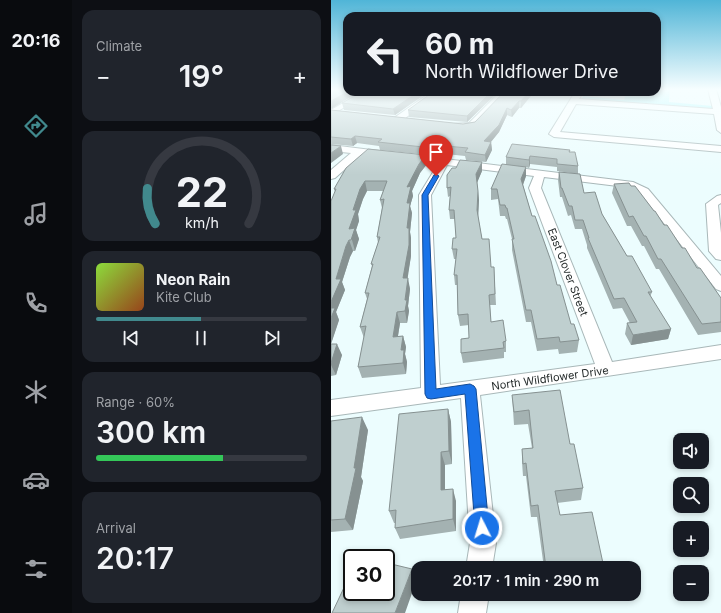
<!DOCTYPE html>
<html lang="en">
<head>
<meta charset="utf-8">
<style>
  :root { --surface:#171b24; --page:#20242c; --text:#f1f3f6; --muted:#9ea1a6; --line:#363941; --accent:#41898d }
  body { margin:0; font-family:Inter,sans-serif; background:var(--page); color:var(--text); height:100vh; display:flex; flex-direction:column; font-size:15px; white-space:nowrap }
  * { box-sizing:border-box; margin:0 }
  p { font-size:13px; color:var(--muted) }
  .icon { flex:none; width:22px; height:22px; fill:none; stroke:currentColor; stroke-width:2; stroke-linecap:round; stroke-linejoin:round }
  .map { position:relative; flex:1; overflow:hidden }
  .drawer { display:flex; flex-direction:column; gap:10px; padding:10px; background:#0d0f14; width:259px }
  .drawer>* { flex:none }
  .banner { position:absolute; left:12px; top:12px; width:318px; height:84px; border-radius:12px; box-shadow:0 2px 6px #0003; background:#171b24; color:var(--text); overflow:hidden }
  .fabs { position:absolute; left:342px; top:433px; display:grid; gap:8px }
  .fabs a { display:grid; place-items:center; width:36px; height:36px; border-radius:8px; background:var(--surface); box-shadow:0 2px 6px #0003; font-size:20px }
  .speed { position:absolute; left:12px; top:549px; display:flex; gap:8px; font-size:20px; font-weight:700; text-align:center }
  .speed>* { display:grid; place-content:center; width:52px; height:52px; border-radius:50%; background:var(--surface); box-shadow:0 2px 6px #0003; line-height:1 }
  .speed .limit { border:2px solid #111; border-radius:6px; background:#fff; color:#111 }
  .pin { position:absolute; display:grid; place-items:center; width:34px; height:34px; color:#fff; margin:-41px -17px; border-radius:50% 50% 50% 0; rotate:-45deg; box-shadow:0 0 4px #0007 }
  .pin .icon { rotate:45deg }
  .me { position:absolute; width:44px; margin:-22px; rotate:355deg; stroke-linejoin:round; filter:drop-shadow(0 0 3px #0008) }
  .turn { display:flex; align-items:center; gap:14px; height:84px; padding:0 16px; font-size:18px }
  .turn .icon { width:52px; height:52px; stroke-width:2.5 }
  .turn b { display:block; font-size:28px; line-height:34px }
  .big { font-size:30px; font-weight:600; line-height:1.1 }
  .drawer .card { flex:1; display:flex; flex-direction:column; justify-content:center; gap:6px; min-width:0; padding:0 14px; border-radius:12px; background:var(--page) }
  .drawer .dial { align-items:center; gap:0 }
  .dial svg { height:104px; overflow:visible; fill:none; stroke:var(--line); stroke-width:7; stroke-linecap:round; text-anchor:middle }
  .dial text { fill:var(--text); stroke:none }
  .song { display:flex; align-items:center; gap:12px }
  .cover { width:48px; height:48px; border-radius:6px; background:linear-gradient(135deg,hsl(90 70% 55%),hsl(20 70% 35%)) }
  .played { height:4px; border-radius:2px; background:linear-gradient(90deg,var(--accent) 50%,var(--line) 50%) }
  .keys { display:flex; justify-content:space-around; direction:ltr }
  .heat { display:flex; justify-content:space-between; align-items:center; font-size:22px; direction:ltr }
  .charge { height:6px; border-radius:3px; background:linear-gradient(90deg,#34c759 60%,var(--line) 0) }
  .trip { position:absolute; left:80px; top:561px; width:230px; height:40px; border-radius:12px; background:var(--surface); box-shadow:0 2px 6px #0003; font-weight:600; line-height:40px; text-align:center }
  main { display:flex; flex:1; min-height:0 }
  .menu { display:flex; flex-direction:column; width:72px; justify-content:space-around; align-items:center; background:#090b0e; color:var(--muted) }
  .menu .icon { width:28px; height:28px }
  .menu .on { color:var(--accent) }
  .menu b { font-size:18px; color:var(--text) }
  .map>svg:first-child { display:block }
</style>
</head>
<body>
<main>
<nav class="menu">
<b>20:16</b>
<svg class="icon on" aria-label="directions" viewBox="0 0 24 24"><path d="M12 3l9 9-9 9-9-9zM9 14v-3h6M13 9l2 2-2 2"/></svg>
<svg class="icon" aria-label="music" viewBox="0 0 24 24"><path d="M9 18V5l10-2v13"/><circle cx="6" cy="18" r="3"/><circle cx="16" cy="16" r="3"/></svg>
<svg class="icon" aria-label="phone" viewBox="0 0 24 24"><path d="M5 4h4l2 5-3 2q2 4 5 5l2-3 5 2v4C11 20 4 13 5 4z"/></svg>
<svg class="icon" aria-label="climate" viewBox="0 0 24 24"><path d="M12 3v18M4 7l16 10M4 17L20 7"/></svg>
<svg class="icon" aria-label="car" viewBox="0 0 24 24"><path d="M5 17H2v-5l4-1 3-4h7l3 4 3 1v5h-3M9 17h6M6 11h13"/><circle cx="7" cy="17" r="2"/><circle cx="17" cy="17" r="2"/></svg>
<svg class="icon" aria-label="filters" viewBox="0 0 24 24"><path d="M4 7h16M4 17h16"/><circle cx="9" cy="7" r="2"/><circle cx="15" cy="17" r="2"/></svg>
</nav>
<section class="drawer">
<div class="card"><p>Climate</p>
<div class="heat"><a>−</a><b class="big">19°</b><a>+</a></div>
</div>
<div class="card dial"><svg viewBox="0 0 100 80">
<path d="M14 69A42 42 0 1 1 86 69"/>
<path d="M14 69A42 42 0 0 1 8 42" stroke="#41898d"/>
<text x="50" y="56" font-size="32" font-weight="700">22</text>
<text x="50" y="72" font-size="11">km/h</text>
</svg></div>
<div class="card">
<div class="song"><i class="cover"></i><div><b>Neon Rain</b><p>Kite Club</p></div></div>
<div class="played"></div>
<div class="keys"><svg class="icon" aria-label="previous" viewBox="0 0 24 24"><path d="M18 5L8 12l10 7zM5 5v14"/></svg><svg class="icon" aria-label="pause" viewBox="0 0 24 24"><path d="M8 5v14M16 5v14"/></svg><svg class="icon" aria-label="next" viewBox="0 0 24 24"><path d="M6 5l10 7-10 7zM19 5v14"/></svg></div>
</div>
<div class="card"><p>Range · 60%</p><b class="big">300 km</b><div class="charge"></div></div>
<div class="card"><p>Arrival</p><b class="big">20:17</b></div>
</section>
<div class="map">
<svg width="390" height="613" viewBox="0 0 390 613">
  <rect width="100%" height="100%" fill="#ecfdfe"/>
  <path fill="#a0f9fd" d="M326,89h13l-1,13 44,4v3l-131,-10 1,-3 41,4 3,-8h30z"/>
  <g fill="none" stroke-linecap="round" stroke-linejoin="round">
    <defs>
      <path id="minor" d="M377,89h8l5,18v26l-4,-3 -3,-16 -138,-10 -16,28 161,14v6l-167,-15 -5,-3 26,-42h8l-4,7 134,10z
        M31,92h9l-40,23v-5z
        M100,92h9l-40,30h-6l-1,-2 1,-2z
        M169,92h8l-34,36h-23l-1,-2 1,-2 18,-1z
        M0,145l302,37 15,7 73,87v15l-5,-2 -76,-96 -14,-6 -82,-10 -3,11 71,174 109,-17v14l-241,36 16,148 -4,25h-26l4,-25 -9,-145 -130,18v-16l90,-12 -2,-193 19,-31 -77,-9 -26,23 -4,1v-9l20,-17 -20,-2zM116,165l87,11 -5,12 66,176 -155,21 -9,-190z
        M390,195v8l-3,2 3,28v27l-5,-1 -7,-8 -3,-47 11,-8z
        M130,594h28l-3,19h-28z"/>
    </defs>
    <use href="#minor" stroke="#a9b8b9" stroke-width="2"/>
    <use href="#minor" fill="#fff" fill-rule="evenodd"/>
  </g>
  <path fill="#a4b2b2" d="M31,92h66l-33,23 -51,-5 -2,-7z
    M167,92l-31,30 -58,-5 -1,-7z
    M203,92l-13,16h-2l-7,9 -5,-2 -8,17 -8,10 1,8 -6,12 -20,-2 -1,-4 -29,-3 -2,3 -8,-1 1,9 -7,9 -8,18 1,5 -3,10 2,7 -2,19 1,6v18l-4,22 3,11 -2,17 1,5 -2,12h-7l-2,13h5l3,11 -1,7 2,8 -1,12 -44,4 -4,-11 6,-29 -4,-11 7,-28 -2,-6 7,-27 -1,-2 7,-21 -1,-6 5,-29 -2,-8 3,-9h-16l-4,8 -5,15 1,7 -3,9 3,9 -4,12h-2l-3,6 -8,25 3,8 -9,22 3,8 -8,24 4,-152 -1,-3 86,-35 -40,-4 -1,-4 -22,-3 -4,3 -22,-2v-34l132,14 12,-2z
    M239,150v2l8,14v8l-21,-3v-4l-27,-3 -1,4 -3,-1v9l-3,9 9,31 39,108 8,16 -2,12 -18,2 -1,-5 -21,2 -6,-29h-5l-14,-72v-11l-5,-20h-1l-1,-3h-5l-2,-17 -7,1v-11l15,-25v-7z
    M151,162v9l-5,11 2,18 -1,16 4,23 9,28h3l2,38h-6l1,17 15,19v11h-2v6l-41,5 -2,-10 8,-15v-13l-9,1 -2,-11 -1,-30h-2l-1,-10 2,-16h-2l-2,-10 4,-11 -1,-19h-5l-1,-9 1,-14 -2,1 -1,-9 9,-20z
    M228,172l25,21 18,21 25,42 25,36 -2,5 21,32 -3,10 -37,6 -6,-11 2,-11h3l-8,-15 -9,1 -26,-61v-3l-5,-16h-7l-4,-14 -3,1 -6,-19h-2l-2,-17z
    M283,184l50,41 57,73v34l-23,3 -39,-66h-3l-12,-23h-2l-11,-20h-4l-15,-33z
    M0,344l11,11 -6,20 -5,1z
    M181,395l58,49 13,44 -2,12 -24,3 3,12 44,53h-60l-7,-51h-6l-5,-41h-3l-1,-14v-13l10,-1 -4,-24 -14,1z
    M117,409l3,13 1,42 -7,1v25l11,11v30l-56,8 -5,-11v-5h-1l-5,-12z
    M0,421l37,9 -7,47 2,4 -10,49 -22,2z"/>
  <path fill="#869191" d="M16,92h12l-28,17v-8z
    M87,92h10l-33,23 -2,-6z
    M160,92h7l-31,30v-6z
    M198,92h5l-13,16v-7z
    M188,101v7l-7,9 -1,-7z
    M176,108v7l-8,17 -14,17 -1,-8z
    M24,136l2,7 -4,3 -2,-7z
    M160,142l1,8 -6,12 -1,-7z
    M104,145l1,8 -2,3 -2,-8z
    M10,146l2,8 -12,9v-10z
    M95,155l1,9 -7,9 -8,18 1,5 -3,10 2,7 -2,19 1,6v18l-5,33 -3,-11 4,-50v-41l12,-23z
    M199,156v8l-1,4v-8z
    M151,162v9l-5,12 -1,-9z
    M195,167v9l-5,14v-11z
    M34,181l2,10 -4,8 -5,15 1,7 -3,9 3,9 -4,12 -6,-22 4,-19 7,-21z
    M147,191l1,9 -1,19 -1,-9z
    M18,240l4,11 -3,6 -8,25 3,8 -9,22 3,8 -8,24v-42l5,-23 10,-33z
    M77,278l2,11 -2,17 1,5 -2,12 -2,-12v-11z
    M66,312l3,11 -4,25 -3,-11z
    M340,329l-3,10 -37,6 2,-10z
    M72,336l3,11 -1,7 2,8 -1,12 -3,-11 -2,-13z
    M6,344l5,11 -6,20 -5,-10v-2z
    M117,409l3,13 1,42 -3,-13z
    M31,417l6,13 -7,47 2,4 -10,49 -8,-11z
    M110,452l4,13v38l-4,-13z
    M122,489l3,12v30l-3,-12z
    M81,569l5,10 -12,34h-10z"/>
  <path fill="#bfcfcf" stroke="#869191" d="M0,89h16v3l-16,9z
    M31,92h56l-25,17 -51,-6z
    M102,92h58l-24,24 -59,-6z
    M173,92h25l-8,9h-2l-8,9 -4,-2 -8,17 -15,16 7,1 -6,13 -20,-3 3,-4 -33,-3 -3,3 -54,-6 4,-3 -27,-3 -4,3 -20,-2v-27l132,14 12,-2z
    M181,144l58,6 -1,2h6l3,14 -21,-2v-5l-27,-3 -1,4 -23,-3z
    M0,145l10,1 -10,7z
    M37,149l58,6 -7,9 -12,23 4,-1 -4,17h3l-3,25h2v17l-6,33h5l-3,22h2l-2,11 -8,1 -4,25 10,-1 -2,14h3l-1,13 -45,4 8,-41 -6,1 9,-34h-4l8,-29h-2l9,-27h-3l7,-38 -4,1 7,-19h-22l-5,8 -7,21h3l-7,19 6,-1 -4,12h-2l-3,6 -10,33h5l-10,23v-101l5,-12h-2l12,-21z
    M129,160l22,2 -6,12 2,17 -1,19 5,29h7l2,28h3l1,27 -6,1 2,27 12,-2 3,21 -3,1 1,6 -43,5v-14l8,-1 -1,-24 -10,1 -1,-40h-3l3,-26h-5l1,-11h3l-2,-28h-5l2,-23 -4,1v-13l5,-7h4z
    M171,164l24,3 -5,12 11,37h3l16,45 6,24h3l11,39h3l5,16 -19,2 -1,-5 -22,2 -6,-29h-5l-14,-71h2l-7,-31h-1l-1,-3h-5l-3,-16h-6z
    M228,172l21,2 4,19 11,-1 7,22 25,42h5l20,36h-4l23,37 -38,6 -6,-12 10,-1 -13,-24 -10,1 -26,-61h1l-6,-18h-8l-3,-14h-3l-7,-18h-1z
    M298,183l2,3h4l19,25h1l9,14h3l15,23h3l12,20h3l21,30v24l-19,2 -41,-65h-3l-12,-23h-2l-11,-20 -4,1 -15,-33z
    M0,308h4l-4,10z
    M0,344h6l-6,19z
    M229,390l10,54h4l9,44 -28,3 5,24 32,-3 12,56h-58l-8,-63 -7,1 -5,-43 -3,1 -1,-15 11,-1 -4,-38 -15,2 -2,-17z
    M117,409l1,42 -8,1v38l12,-1v30l-58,9 1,-18 -7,1 10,-97z
    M31,417l-8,51h2l-11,51 -14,1v-99z
    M56,563l25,6 -17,44h-63l17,-36 3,1v14h34v-26z"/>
  <linearGradient id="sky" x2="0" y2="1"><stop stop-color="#50b5d7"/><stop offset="0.51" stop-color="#f6feff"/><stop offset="1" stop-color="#f6feff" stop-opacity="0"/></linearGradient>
  <rect width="390" height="175" fill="url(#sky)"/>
  <path fill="#1a73e8" stroke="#114b97" d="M105,174l3,2 -11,19 8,194 34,-5 4,2 2,3 13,139 -2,5 -5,2 -5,-2 -2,-5 -10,-134 -34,5 -4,-1 -2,-4 -3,-199 12,-20z"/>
  <g text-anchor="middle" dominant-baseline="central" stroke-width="3" stroke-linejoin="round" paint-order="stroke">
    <g font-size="11" fill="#262c2c" stroke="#fff">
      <text transform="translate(237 272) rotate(69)">East Clover Street</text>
      <text transform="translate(219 378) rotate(-8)">North Wildflower Drive</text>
    </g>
  </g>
</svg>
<div class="fabs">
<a><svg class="icon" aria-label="sound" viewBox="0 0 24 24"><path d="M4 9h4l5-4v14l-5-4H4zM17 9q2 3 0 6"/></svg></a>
<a><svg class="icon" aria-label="search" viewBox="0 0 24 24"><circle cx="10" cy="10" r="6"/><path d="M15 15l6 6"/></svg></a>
<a>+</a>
<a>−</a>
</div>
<div class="speed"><div class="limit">30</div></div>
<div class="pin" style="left:105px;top:176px;background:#d93025"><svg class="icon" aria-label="arrive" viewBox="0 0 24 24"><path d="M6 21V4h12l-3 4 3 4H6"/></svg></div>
<svg class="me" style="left:151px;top:528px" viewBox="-20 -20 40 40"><circle r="17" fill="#1a73e8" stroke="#fff" stroke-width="3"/><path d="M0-11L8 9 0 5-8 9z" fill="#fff"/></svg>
<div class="trip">20:17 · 1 min · 290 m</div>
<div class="banner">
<div class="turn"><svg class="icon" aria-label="left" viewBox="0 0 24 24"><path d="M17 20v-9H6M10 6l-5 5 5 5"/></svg><div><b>60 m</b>North Wildflower Drive</div></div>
</div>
</div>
</main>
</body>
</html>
